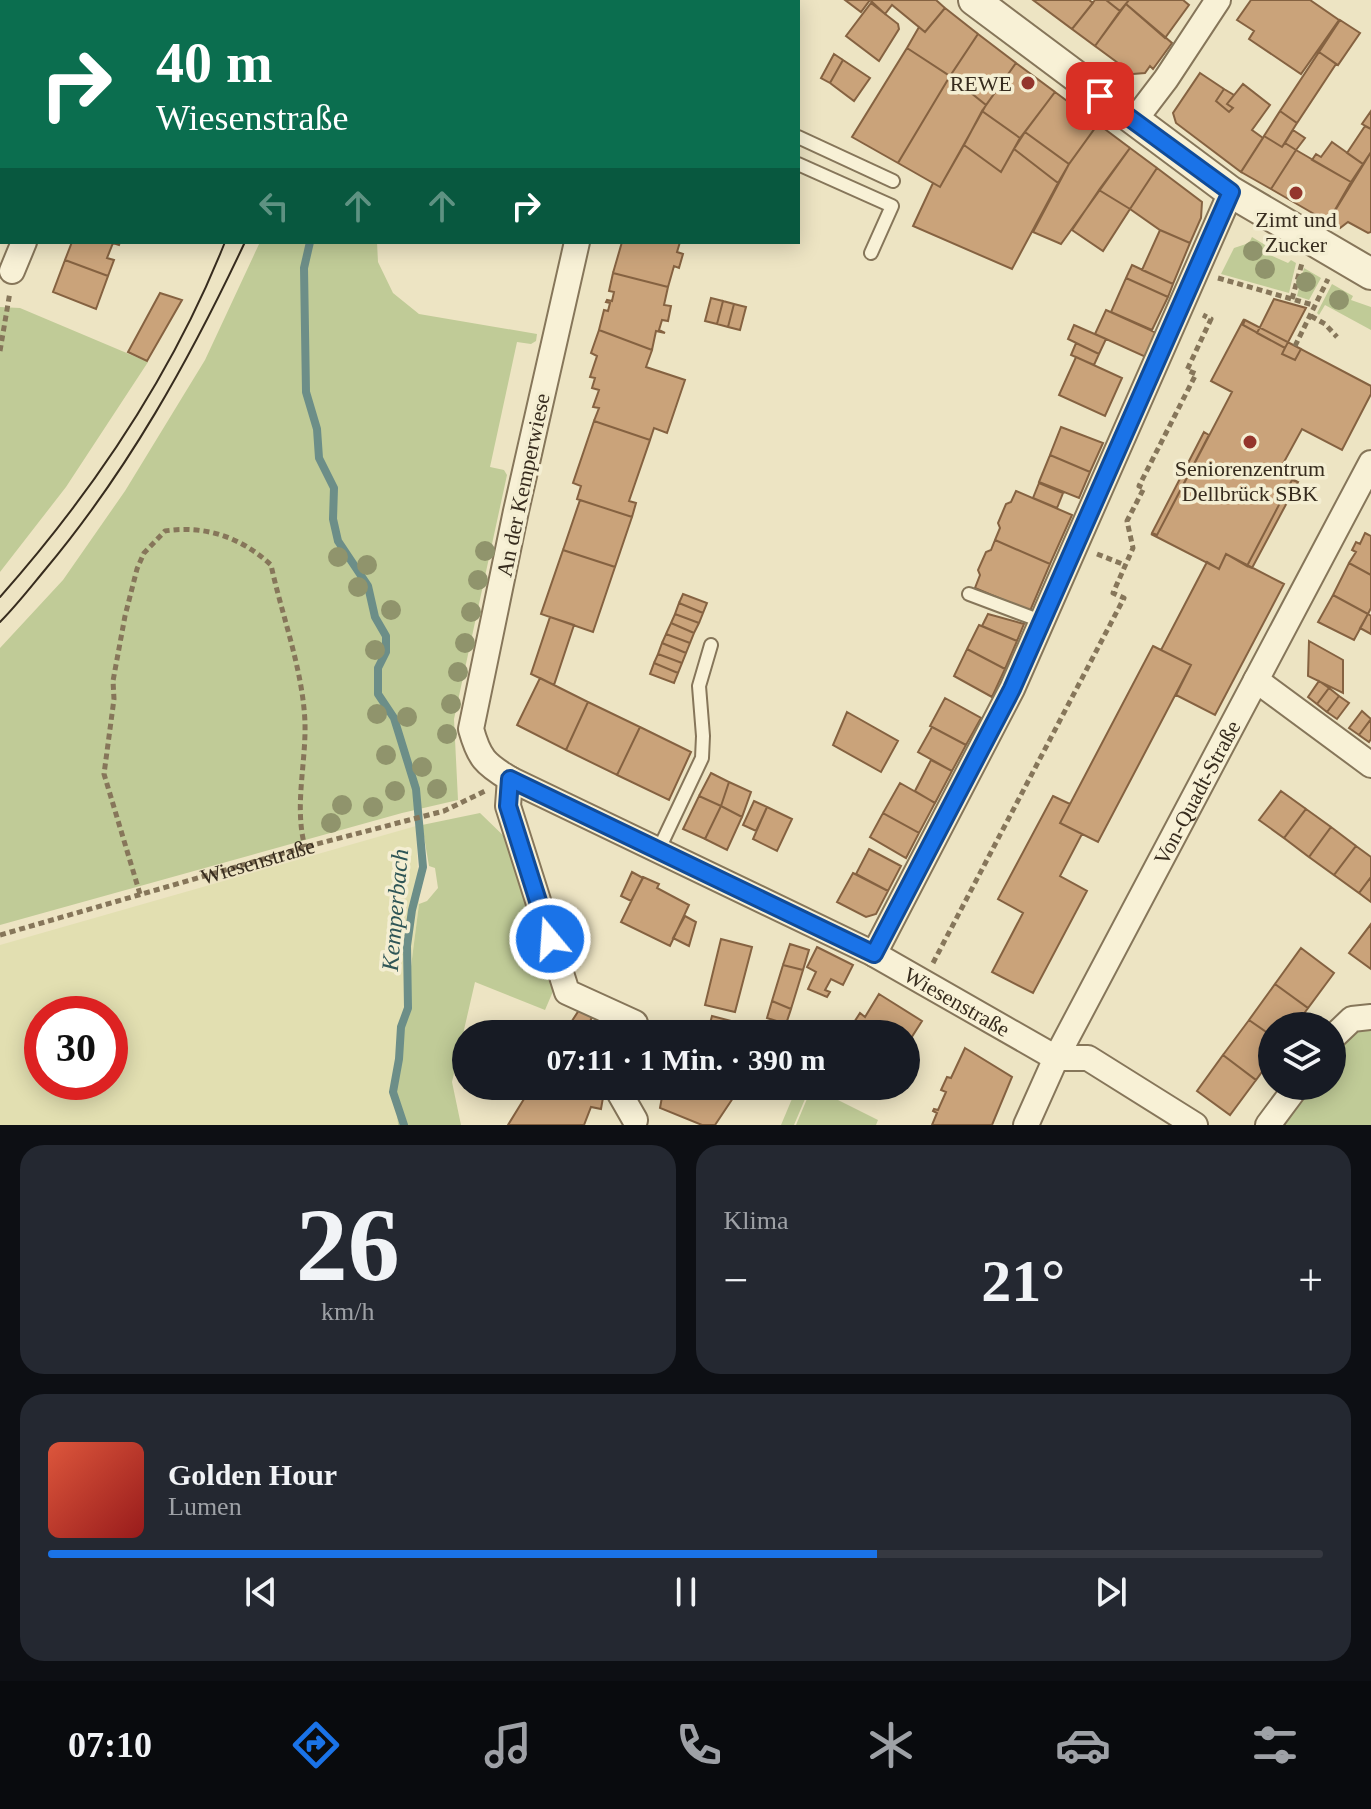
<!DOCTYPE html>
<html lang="de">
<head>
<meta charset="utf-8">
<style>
  :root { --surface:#171b24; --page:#242831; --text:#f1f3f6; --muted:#9ea1a6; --line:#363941; --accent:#1a73e8 }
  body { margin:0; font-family:Georgia,serif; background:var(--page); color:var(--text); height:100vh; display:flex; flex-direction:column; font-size:30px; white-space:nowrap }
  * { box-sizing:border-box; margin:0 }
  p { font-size:26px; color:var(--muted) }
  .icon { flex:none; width:44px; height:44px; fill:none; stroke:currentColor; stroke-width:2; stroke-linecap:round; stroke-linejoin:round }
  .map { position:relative; height:1125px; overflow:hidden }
  .panel { display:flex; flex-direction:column; gap:20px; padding:20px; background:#0d0f14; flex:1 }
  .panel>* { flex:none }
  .guide { position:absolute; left:0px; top:0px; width:800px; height:244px; box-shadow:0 4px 20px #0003; background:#0b6e4f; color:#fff; overflow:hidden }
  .buttons { position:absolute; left:1258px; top:1012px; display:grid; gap:16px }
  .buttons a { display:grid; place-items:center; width:88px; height:88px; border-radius:50%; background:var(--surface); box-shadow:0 4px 20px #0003; font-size:40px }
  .speed { position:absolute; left:24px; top:996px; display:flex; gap:16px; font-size:40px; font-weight:700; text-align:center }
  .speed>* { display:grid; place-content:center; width:104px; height:104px; border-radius:50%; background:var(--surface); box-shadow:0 4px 20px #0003; line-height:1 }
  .speed .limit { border:12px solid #d22; background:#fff; color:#111 }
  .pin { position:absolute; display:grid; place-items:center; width:68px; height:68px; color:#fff; margin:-34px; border-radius:16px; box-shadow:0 4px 12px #0006 }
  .me { position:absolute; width:88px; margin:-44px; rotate:342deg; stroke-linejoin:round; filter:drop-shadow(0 0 6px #0008) }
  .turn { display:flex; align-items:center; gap:28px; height:168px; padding:0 24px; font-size:36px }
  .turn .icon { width:104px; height:104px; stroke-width:2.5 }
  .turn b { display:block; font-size:56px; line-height:68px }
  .lanes { display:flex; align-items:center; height:76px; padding:0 24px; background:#0003; justify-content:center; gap:40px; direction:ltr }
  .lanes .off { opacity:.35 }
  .big { font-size:60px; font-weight:600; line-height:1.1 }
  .panel .tile { flex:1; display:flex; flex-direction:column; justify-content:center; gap:12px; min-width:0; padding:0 28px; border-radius:24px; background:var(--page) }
  .panel .dial { align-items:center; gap:0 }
  .dial b { font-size:104px; line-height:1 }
  .song { display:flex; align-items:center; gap:24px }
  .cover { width:96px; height:96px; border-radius:12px; background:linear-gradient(135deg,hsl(10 70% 55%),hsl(0 70% 35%)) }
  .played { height:8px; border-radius:4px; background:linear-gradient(90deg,var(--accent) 65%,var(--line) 65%) }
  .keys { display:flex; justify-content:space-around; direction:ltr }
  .heat { display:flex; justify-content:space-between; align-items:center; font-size:44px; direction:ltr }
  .panel .tiles { flex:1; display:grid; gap:20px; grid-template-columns:1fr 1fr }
  .tile:last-child { grid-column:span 2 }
  .trip { position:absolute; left:452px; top:1020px; width:468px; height:80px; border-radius:40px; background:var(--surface); box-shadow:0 4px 20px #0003; font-weight:600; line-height:80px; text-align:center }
  .menu { display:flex; height:128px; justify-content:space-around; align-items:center; background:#090b0e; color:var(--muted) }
  .menu .icon { width:56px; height:56px }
  .menu .active { color:var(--accent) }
  .menu b { font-size:36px; color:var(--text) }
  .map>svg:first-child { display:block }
</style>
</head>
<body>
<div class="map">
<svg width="1371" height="1125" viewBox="0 0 1371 1125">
  <rect width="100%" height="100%" fill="#ede4c3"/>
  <path fill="#e2dfb1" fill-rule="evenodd" d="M416,826l3,78 -24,188 3,33h-398v-180zM42,1014h68v68h-68z"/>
  <path fill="#c0cb97" d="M1252,237l20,12 -2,6 18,8 3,-3 5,3 -7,30 -68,-19 13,-26 15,-5z
    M260,242h117l1,20 15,31 26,21 118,20 -1,7 -5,3 -14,-2 -27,125 14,3 3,5 -53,244 4,81 -56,13 -402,112v-277l63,-68 62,-89 80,-131z
    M1304,268l17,10 -12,22 -12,-4z
    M1332,284l21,12 -2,4 20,7v23l-46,-25 -6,10 -2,-2z
    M0,307l20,1 128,54 -82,125 -66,85z
    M480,813l30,29 44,147 -9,21 -70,-28 -23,100 9,43h-63l-3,-33 24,-188 8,-3 11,-13 -3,-20 -6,-2 -7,-41z
    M1371,1025v100h-94l28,-39h27c0,-37 -1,-53 39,-61z
    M812,1087l66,33 -2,5h-80z
    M794,1094l11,5 -11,26h-13z"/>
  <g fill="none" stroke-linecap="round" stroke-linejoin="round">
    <path stroke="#6c8e88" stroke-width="8" d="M344,2l1,-2
      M310,242l-6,26 2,124 11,37 2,29 15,30 -1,31 5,22 30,45 7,31 11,19v16l-8,16v26l16,24 22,71 7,78 -11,43 -5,36 1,62 -7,19 -2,32 -6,33 11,33"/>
  </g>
  <path fill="#caa37a" stroke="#856241" stroke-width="2" d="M26,0h42l-43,2z
    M149,0h33l8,2h-41z
    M653,0h32l-32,2z
    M845,0h25l-9,12z
    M870,0h66l9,8 -20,24 -33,-27 -7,9z
    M1033,0h56l4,3 -21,26z
    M1095,0h11l14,11 -25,35 -23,-17z
    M1106,0h23l-9,11z
    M1129,0h54l6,5 -24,33 -39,-34z
    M1251,0h59l29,20 -38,54 -52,-35 5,-8 -17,-11z
    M871,3l27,21 1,5 -20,32 -33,-25z
    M1126,4l46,39 -19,26 -3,-3 -5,7 -12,1 -38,-28z
    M945,8l33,26 -28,42 -43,-28 12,-21 6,5z
    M1340,20l20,13 -22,32 -19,-13z
    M978,34l38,29 -30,42 -36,-29z
    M907,48l43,28 -52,87 -46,-26z
    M1319,52l17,12 -39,59 -17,-12z
    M834,54l9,6 -13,23 -9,-5z
    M843,60l27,18 -16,23 -24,-18z
    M1016,63l39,29 -35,46 -38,-27z
    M1200,73l24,16 -8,12 13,11 4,-4 -6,-4 16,-20 27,21 -18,25 11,8 -22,34 -65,-49 -3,-10z
    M950,76l36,29 -46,82 -42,-24z
    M1224,89l10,6 -7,9 6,4 -4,4 -13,-11z
    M1055,92l43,32 -29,40 -44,-32z
    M0,101l2,1v49l-2,-1z
    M982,111l38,27 -19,34 -37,-27z
    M1280,111l17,12 -15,24 -18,-11z
    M1371,111v18l-9,-5z
    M1098,124l32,24 -69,96 -28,-12 36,-68z
    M1365,126l6,3v23l-8,12 -16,-11z
    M1293,130l12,8 -9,12 -11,-7z
    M1025,132l44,32 -11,19 -44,-34z
    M1264,136l18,11 3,-4 11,7 -25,39 -30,-17z
    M1332,142l31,22 -12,18 -39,-22 4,-6 5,3z
    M964,145l37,27 13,-23 44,34 -46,86 -99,-43 20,-43 7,4z
    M1130,148l27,20 -27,41 -31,-19z
    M1296,150l55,32 -23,40 -57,-33z
    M1371,152v80l-3,1 -20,-11 -8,6 -12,-6z
    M1157,168l45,34 -1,16 -11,25 -30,-13 -30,-21z
    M1099,190l31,19 -27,42 -31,-21z
    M1160,230l30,13 -17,41 -31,-14z
    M72,242h48l-1,3 -6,-2 -6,15 7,2 -6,16 -43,-16z
    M622,242h58l-3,10 6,2 -4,14 -5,-2 -6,21 -55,-14z
    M65,260l43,16 -12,33 -43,-17z
    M1132,265l41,19 -5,13 -42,-19z
    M613,273l55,14 -4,18 7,1 -3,15 -6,-1 -3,10 6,3 -9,-2 -4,19 -53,-20 5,-20 4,1 2,-8 -4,-1 1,-2 5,1 2,-9 -5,-1z
    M1126,278l42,19 -16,33 -41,-18z
    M160,293l22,7 -35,61 -19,-9z
    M711,298l12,3 -6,23 -12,-3z
    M1274,299l32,9 -21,40 -28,-15z
    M723,301l11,3 -6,23 -11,-3z
    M734,304l12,3 -6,23 -12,-3z
    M1106,310l53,24 -11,24 -53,-24z
    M1244,319l-1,6 42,23 -3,6 13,6 6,-11 70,37v8l-29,56 -40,-21 -23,42 19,11 -6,-2 -45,86 -21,-12 -7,15 -68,-35 6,1 75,-143 -21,-11z
    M1245,320l56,29 -6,11 -13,-6 3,-6 -42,-23z
    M1074,325l32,14 -7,15 -31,-15z
    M599,330l53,20 -6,17 39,13 -18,53 -13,-5 -4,12 -56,-19 5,-13 -6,-1 6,-17 -7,-2 3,-10 -5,-1 7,-21 -6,-3z
    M1076,343l23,11 -5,11 -23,-10z
    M1076,357l46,21 -17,38 -46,-21z
    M594,421l56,19 -21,61 7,2 -4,14 -55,-18 4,-13 -8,-3z
    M1061,427l42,16 -13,29 -40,-17z
    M1204,432l5,3 -52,100 -5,-2z
    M1050,455l40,17 -11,26 -40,-16z
    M1292,480l6,2 -46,86 -5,-2z
    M1039,483l24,10 -6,15 -24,-10z
    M1016,491l56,24 -22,49 -55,-24 5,-12 -2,-5 8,-19 5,-2z
    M580,500l52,17 -17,50 -52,-17z
    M1365,533l6,3v39l-22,-12 7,-11 -4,-2 4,-8 4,2z
    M995,540l55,24 -20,47 -55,-23 5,-13 -2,-5 8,-18 5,-2z
    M563,550l52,17 -22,65 -52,-18z
    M1226,554l58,30 -69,131 -39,-20 15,-30 -30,-15 46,-88 12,7z
    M1349,563l22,12v33l-3,6 -35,-19z
    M683,594l24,9 -4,10 -24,-10z
    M1333,595l35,19 -14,26 -36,-18z
    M679,603l24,10 -4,10 -24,-9z
    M675,614l24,9 -5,10 -23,-10z
    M988,614l36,10 -7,17 -35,-15z
    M1368,614l3,2v18l-11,-6z
    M550,617l24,8 -20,60 -23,-11z
    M671,623l23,10 -4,10 -24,-9z
    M979,625l38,16 -12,28 -38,-20z
    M666,634l24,9 -4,10 -24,-10z
    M1309,641l34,19v33l-35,-17z
    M662,643l24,10 -4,10 -24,-9z
    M1153,646l38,19 -93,177 -38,-19z
    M967,649l38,20 -13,28 -38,-21z
    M658,654l24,9 -4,10 -24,-10z
    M654,663l24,10 -4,10 -24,-9z
    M540,678l48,24 -22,48 -49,-25z
    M1319,681l10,7 -12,16 -9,-7z
    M1329,688l10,8 -12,16 -10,-8z
    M1339,696l10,7 -12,16 -10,-7z
    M945,698l36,20 -15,27 -36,-19z
    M588,702l52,25 -23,48 -51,-25z
    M1362,711l9,8 -12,16 -10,-7z
    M847,712l51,29 -17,31 -48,-27z
    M1371,719v20l-2,3 -10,-7z
    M640,727l51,25 -22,48 -52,-25z
    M932,727l34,18 -14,26 -34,-19z
    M931,760l21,11 -17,32 -20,-12z
    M711,773l18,9 -8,24 -22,-10z
    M729,782l22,10 -9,25 -21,-11z
    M900,783l35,20 -16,30 -36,-20z
    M1281,791l25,18 -22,29 -25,-18z
    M699,796l22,10 -16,33 -22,-10z
    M1053,796l17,8 -10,19 22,11 -22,42 27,15 -54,102 -41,-21 31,-59 -25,-14z
    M754,801l13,6 -11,24 -13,-6z
    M721,806l21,11 -15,33 -22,-11z
    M767,807l25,12 -15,32 -24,-12z
    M1306,809l25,18 -22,30 -25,-19z
    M883,813l36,20 -13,25 -36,-21z
    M1331,827l25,19 -22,29 -25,-18z
    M1356,846l15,11v20l-12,16 -25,-18z
    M869,849l32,17 -13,25 -32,-17z
    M632,872l11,6 -12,23 -10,-5z
    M853,873l35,18 -12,23 -10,3 -29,-15z
    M643,877l16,7 -2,4 32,17 -19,41 -49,-24z
    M1371,877v25l-12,-9z
    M685,916l11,6 -7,24 -16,-8z
    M1371,924v45l-22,-16z
    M721,939l31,8 -17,65 -30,-7z
    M790,944l19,6 -6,20 -20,-5z
    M817,947l36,18 -10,20 -12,-6 -6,11 5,2 -3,5 -19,-8 8,-17 -9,-5z
    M1301,948l33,25 -26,35 -33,-24z
    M783,965l20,5 -12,39 -19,-8z
    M1275,984l33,24 -13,18h-23v10l-23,-16z
    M879,994l43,27 -16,25v-12h-52l2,-4 -5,-3 9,-14 5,4z
    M772,1001l19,8 -5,15 -19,-6z
    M581,1007l13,6 -9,19 -15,-8z
    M712,1016l58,15 -1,3h-62z
    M1249,1020l23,16v22l-16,22 -33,-25z
    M569,1024h1l20,10h-27z
    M965,1048l47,29 -20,48h-60l5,-12 -4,-2 1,-2 4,1 8,-18 -5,-2 6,-13 4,1z
    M1223,1055l33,25 -26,35 -33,-24z
    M532,1086h73l-4,23 -10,-2 -7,18h-76z
    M664,1086h77l-26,39h-13l-42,-17z"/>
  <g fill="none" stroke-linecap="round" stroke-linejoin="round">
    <defs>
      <path id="service" d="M725,2l1,-2
        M798,137l95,44
        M798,164l94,42 -21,47
        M969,594l72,27
        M659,849l43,-91 1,-22 -4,-50 12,-41"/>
      <g id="minor">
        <path d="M585,0l20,2"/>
        <path d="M103,2l1,-2"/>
        <path d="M418,2l4,-2"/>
        <path d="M627,2l1,-2"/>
        <path d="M1134,121l32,-42 52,-79"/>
        <path d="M0,160l2,1"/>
        <path id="s2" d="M577,242l-61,269 -45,218c8,29 14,35 39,50l364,175 182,104"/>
        <path d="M12,271l12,-29"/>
        <path d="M1256,680l115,85"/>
        <path d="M510,779l-2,27 59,186 68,31 -3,11"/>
        <path d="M874,954l138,-265 219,-497"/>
        <path d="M1332,1038l20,-19 19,-2"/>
        <path d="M1056,1058h32l107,67"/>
        <path d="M620,1086l-1,6 16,28"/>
        <path id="s3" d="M1026,1125l30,-67 315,-595"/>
        <path d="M1268,1125l29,-39"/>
      </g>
      <path id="tertiary" d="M974,0l257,192 140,82"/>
    </defs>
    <use href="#service" stroke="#86765a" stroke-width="16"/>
    <use href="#minor" stroke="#86765a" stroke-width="28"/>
    <use href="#tertiary" stroke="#86765a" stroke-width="34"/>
    <g stroke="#86765a" stroke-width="5" stroke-dasharray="6 4" stroke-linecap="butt">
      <path d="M331,2v-2"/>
      <path d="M1218,278l95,27"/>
      <path d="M1292,299l10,-36"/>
      <path d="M1311,316l14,8 12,13"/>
      <path d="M1295,346l33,-67"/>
      <path d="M0,351l10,-59"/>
      <path d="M1097,554l28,11"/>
      <path d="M140,894l-36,-120 10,-75 -1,-18 12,-65 12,-47 7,-16 21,-22c40,-6 76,6 106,34 11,51 32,105 34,158 1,41 -11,84 0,124"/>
      <path id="s1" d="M0,935l305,-88 139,-36 41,-20"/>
      <path d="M933,963l191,-365 -11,-5 20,-45 -6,-27 17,-33 -5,-2 57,-112 -9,-4 24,-51 -8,-4"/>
    </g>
    <use href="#service" stroke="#f8f1d6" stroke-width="12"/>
    <use href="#minor" stroke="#f8f1d6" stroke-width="24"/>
    <use href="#tertiary" stroke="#f8f1d6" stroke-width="30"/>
    <path stroke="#372c1e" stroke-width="2" d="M302,2v-2
      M315,2l1,-2
      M0,597c93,-105 173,-224 225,-355
      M0,622c16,-16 30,-34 44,-51 84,-100 146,-212 201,-329"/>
  </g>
  <g fill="#90946c">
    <circle cx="1253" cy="251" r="10"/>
    <circle cx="1265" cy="269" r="10"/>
    <circle cx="1306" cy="282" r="10"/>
    <circle cx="1339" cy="300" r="10"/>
    <circle cx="485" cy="551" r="10"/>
    <circle cx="338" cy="557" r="10"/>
    <circle cx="367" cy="565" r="10"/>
    <circle cx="478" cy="580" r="10"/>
    <circle cx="358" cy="587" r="10"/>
    <circle cx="391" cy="610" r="10"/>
    <circle cx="471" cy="612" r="10"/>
    <circle cx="465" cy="643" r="10"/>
    <circle cx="375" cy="650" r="10"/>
    <circle cx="458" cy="672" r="10"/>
    <circle cx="451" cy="704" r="10"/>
    <circle cx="377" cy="714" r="10"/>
    <circle cx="407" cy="717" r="10"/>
    <circle cx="447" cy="734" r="10"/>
    <circle cx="386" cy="755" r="10"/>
    <circle cx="422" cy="767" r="10"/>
    <circle cx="437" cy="789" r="10"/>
    <circle cx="395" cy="791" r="10"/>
    <circle cx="342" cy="805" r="10"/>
    <circle cx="373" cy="807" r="10"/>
    <circle cx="331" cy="823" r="10"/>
  </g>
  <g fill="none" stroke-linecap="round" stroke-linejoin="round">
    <defs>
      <path id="route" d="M550,939l-42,-133 2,-27 364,175 138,-265 219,-497 -131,-96"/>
    </defs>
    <use href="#route" stroke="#114b97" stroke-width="20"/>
    <use href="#route" stroke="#1a73e8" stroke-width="14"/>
  </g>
  <g fill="#94352c" stroke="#f4eed2" stroke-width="3">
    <circle cx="1028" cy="83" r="8"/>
    <circle cx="1296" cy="193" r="8"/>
    <circle cx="1250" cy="442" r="8"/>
  </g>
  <g text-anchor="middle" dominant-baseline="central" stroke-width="7" stroke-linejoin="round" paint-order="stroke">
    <g font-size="22" fill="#372c1e" stroke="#f4eed2">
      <text x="1012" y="83" text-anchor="end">REWE</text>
      <text x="1296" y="219">Zimt und<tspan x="1296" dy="25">Zucker</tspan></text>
      <text x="1250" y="468">Seniorenzentrum<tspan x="1250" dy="25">Dellbrück SBK</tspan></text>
    </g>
    <g font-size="22" fill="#372c1e" stroke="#f4eed2">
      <text transform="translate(523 485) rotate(-78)">An der Kemperwiese</text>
      <text stroke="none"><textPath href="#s3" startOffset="374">Von-Quadt-Straße</textPath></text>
      <text stroke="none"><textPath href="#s1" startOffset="268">Wiesenstraße</textPath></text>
      <text stroke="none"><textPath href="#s2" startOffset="1064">Wiesenstraße</textPath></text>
    </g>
    <g font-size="24" font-style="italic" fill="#2e5556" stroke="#f4eed2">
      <text transform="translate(395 910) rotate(-85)">Kemperbach</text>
    </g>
  </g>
</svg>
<div class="buttons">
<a><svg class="icon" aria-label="layers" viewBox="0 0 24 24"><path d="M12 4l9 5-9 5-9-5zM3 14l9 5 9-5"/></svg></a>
</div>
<div class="speed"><div class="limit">30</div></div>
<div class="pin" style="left:1100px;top:96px;background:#d93025"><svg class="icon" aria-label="arrive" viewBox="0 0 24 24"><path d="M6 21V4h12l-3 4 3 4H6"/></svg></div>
<svg class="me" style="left:550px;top:939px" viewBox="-20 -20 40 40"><circle r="17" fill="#1a73e8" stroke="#fff" stroke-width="3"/><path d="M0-11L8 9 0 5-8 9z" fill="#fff"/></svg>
<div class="trip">07:11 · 1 Min. · 390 m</div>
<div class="guide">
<div class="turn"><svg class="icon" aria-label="right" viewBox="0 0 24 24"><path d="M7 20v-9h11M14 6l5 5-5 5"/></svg><div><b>40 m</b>Wiesenstraße</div></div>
<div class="lanes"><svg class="icon off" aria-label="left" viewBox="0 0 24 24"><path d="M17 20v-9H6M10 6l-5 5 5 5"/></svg><svg class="icon off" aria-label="ahead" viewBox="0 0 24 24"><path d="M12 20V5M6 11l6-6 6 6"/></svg><svg class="icon off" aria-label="ahead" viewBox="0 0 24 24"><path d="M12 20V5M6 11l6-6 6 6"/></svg><svg class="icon" aria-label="right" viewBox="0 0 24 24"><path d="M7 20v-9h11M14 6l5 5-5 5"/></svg></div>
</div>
</div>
<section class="panel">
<div class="tiles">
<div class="tile dial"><b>26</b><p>km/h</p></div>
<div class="tile"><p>Klima</p>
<div class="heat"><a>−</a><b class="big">21°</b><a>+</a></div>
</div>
<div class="tile">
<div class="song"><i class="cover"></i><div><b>Golden Hour</b><p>Lumen</p></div></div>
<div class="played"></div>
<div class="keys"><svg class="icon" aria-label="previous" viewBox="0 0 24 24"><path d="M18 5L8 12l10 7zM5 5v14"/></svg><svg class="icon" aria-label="pause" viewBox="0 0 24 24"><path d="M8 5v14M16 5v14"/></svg><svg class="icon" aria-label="next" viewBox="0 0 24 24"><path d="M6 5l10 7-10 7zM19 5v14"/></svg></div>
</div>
</div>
</section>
<nav class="menu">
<b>07:10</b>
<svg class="icon active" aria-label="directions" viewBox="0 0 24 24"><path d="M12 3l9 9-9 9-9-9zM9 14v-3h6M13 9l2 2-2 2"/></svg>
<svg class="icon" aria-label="music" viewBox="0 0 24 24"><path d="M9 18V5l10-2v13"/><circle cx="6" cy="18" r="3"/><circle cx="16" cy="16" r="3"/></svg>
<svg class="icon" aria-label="phone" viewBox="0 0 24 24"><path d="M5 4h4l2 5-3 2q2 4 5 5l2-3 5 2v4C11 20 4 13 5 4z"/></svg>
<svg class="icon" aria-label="climate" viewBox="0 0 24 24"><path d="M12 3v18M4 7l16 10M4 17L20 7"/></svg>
<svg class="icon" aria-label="car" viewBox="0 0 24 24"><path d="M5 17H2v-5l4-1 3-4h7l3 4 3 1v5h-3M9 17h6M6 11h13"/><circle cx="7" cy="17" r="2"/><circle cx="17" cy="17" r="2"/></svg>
<svg class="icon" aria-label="filters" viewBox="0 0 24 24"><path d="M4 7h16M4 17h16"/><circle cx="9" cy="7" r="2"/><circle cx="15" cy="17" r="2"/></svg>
</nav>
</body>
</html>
